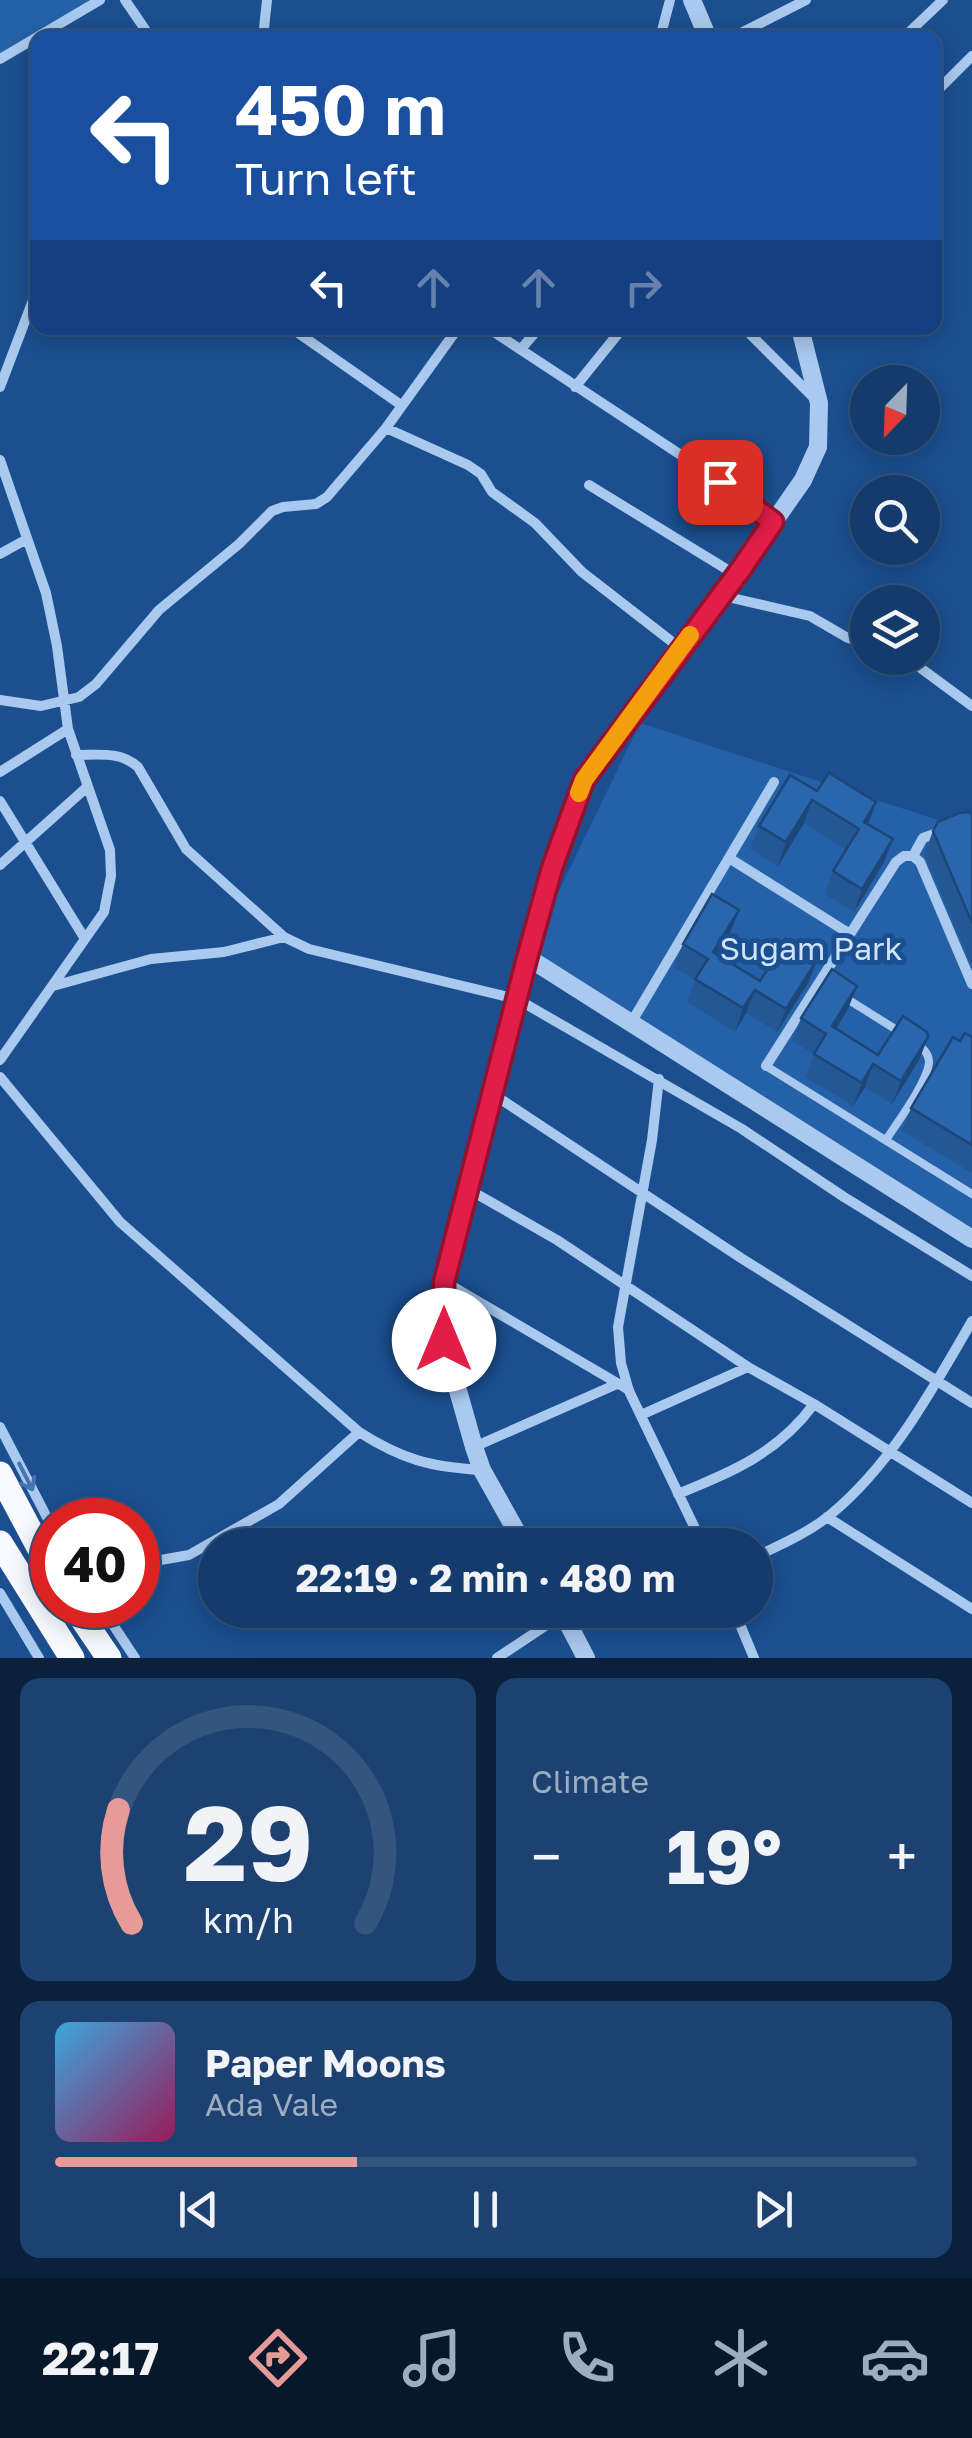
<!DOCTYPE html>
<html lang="en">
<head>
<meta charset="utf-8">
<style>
  :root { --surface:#143b6b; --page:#1d4271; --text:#f1f3f6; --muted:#9dadc1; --line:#33557e; --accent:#e69b98 }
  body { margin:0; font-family:"Golos Text",sans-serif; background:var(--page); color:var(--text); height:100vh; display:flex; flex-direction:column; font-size:38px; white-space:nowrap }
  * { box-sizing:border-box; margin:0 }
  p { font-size:32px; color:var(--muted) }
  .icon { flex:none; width:55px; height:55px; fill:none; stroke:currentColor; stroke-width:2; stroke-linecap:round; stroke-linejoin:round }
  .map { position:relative; height:1658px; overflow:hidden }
  .drawer { display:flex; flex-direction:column; gap:20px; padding:20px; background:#0b203b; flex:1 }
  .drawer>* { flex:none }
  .top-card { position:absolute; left:30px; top:30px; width:912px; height:305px; border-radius:20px; box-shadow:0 5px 25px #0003,0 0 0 2px var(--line); background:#1a4fa0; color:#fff; overflow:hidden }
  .needle { width:65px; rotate:203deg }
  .fabs { position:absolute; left:850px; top:365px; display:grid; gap:20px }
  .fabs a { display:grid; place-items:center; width:90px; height:90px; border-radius:50%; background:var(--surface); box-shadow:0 5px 25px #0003,0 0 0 2px var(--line); font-size:50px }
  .speed { position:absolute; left:30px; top:1498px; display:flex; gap:20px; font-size:50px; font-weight:700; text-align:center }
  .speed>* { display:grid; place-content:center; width:130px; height:130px; border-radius:50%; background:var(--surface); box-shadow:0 5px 25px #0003,0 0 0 2px var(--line); line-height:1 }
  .speed .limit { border:15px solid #d22; background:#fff; color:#111 }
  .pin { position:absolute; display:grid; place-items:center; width:85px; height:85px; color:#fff; margin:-42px; border-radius:20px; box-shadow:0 5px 15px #0006 }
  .me { position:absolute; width:110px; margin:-55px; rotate:0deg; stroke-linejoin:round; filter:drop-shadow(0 0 8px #0008) }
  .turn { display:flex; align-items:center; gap:35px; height:210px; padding:0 40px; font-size:45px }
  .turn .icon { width:130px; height:130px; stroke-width:2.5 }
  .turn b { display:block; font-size:70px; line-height:85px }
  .lanes { display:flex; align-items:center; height:95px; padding:0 40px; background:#0003; justify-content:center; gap:50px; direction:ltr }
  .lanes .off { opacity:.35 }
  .big { font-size:75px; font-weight:700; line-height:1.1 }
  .drawer .widget { flex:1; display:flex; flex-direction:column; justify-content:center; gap:15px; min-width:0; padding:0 35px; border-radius:20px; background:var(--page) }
  .drawer .dial { align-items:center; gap:0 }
  .dial svg { height:260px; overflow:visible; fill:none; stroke:var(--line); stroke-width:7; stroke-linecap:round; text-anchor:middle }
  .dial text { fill:var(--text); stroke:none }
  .song { display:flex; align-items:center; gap:30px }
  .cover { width:120px; height:120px; border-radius:15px; background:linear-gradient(135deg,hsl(200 70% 55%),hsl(330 70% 35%)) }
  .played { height:10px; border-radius:5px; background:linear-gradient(90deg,var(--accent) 35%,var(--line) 35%) }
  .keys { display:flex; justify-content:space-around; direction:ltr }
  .heat { display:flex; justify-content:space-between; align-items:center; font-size:55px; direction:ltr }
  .drawer .tiles { flex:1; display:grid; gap:20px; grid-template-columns:1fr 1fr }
  .widget:last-child { grid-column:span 2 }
  .trip { position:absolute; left:198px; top:1528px; width:575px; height:100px; border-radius:50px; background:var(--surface); box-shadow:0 5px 25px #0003,0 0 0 2px var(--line); font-weight:700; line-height:100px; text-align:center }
  .menu { display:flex; height:160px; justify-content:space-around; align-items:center; background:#08182b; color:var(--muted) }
  .menu .icon { width:70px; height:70px }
  .menu .active { color:var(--accent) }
  .menu b { font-size:45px; color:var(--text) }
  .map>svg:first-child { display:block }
</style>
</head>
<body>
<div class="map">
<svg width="972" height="1658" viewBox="0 0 972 1658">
  <rect width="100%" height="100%" fill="#1b4f8f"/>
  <path fill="#2461a8" d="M0,0h91l-91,54z
    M640,723l332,108v408l-445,-282z"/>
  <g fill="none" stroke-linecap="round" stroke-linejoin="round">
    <path stroke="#a9c9ee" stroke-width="8" d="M844,997l56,35
      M766,1066l206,128
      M886,1140c11,-17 42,-59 43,-78 0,-9 -7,-14 -13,-20"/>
    <path stroke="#a9c9ee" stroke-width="10" d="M125,0l26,38
      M263,38l4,-38
      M619,38h24
      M660,38l10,-38
      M731,38l75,-38
      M903,38l40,-38
      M0,59l100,-59
      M935,93l37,-37
      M291,328l110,77
      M488,328l205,135 80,59
      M744,328l70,70
      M521,349l18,-21
      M0,387l38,-100
      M575,387l46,-57
      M386,428l82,37 13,9 11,18 43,31 47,49 98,76
      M0,460l46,133 11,53 11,83 42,121 1,26 -7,36 -104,148
      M589,485l147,90
      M0,554l27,-15
      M719,595l91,21 36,21 22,8
      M907,658l65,48
      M0,700l41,6 38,-9 17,-13 63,-74 80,-66 33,-33 11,-4 33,-3 11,-7 59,-69 72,-100
      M76,755c23,0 44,-4 62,12l48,82 98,88 25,12 208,50 225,130 102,68 128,79
      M0,772l68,-43
      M0,801l85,138
      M913,856l10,-18 17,-6
      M729,858l121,76
      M0,865l86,-77
      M53,986l98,-27 73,-7 60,-15
      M631,1023l143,-241
      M766,1066l130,-204 8,-6h9l7,6 52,122
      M0,1077l120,145 239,210c44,28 72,35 123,38
      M659,1079l-7,61 -34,187 3,36 8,28 74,154
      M493,1094l248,164 231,145
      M468,1189l89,51 191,127 66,37 158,99
      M445,1282l184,108
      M641,1415l107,-48
      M0,1427l52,100
      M474,1447l143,-63
      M678,1494c54,-22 100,-41 136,-90
      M827,1517l145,92
      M755,1557c25,-12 53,-24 75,-42 62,-51 102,-125 142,-194
      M138,1564l51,-9 90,-51 80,-72
      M0,1593l39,65
      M100,1605l35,53
      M734,1610l20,48
      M497,1658l66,-44"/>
    <path stroke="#a9c9ee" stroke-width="18" d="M692,0l16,38
      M527,957l445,282
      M524,1545l-42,-75 -8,-23 -30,-106 1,-59 82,-325 25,-88 31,-89 158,-211 62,-89 15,-33 1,-44 -19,-75
      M561,1610l25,48"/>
    <path stroke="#f8faff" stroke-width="25" d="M0,1474l52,98
      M0,1543l72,115
      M73,1605l36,53"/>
  </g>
  <path fill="#245895" d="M817,791l59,11 -8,22 16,38 -30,50 -29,-18 8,-23 13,-21 -42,-27 -26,43 -28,-17 9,-23z
    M972,814v152l-48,-112 9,-23z
    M730,933l-13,22 43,26 48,2 -31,49 -31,-19 -11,19 -48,-30 8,-22 -21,-13 9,-23z
    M848,1009l-12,20 42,26 50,-18 -9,23 -27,44 -27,-17 -12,19 -47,-29 8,-23 -22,-13 9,-23z
    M972,1037v136l-70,-42 9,-23z"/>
  <path fill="#1d4779" d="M812,800l-8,23 -26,43 8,-24z
    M876,802l-8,23 -4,-3z
    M893,839l-9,23 -30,50 8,-23z
    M739,910l-9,23 -26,42 9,-23z
    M817,960l-9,23 -31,49 9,-23z
    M857,986l-9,23 -25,41 9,-24z
    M755,990l-9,23 -11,19 8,-24z
    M928,1037l-9,23 -27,44 9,-23z
    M873,1064l-8,23 -12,19 9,-23z"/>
  <path fill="#2a66ad" stroke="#1d4779" stroke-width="2.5" d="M829,773l47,29 -12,20 29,17 -31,50 -29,-18 26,-42 -47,-29 -26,42 -27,-16 31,-51 27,16z
    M968,812l4,2v109l-39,-92 5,-9 21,-9z
    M712,894l27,16 -26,42 47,29 26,-42 31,21 -31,49 -31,-19 -12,18 -48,-29 13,-20 -25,-15z
    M832,969l25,17 -25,40 46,29 25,-39 24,16 1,5 -27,44 -28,-17 -11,19 -48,-29 12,-20 -25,-16z
    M965,1033l7,4v108l-61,-37 42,-71 7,4z"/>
  <defs><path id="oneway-shaft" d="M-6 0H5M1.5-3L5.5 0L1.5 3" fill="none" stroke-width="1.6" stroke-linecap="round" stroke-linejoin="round" transform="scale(2.5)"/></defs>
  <use stroke="#4674ac" href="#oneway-shaft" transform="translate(26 1477) rotate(63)"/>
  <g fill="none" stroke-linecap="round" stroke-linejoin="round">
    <defs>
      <path id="route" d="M444,1340v-58l83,-324 25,-90 32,-88 157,-211 32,-47 -53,-40"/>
    </defs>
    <use href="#route" stroke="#92132f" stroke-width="25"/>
    <use href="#route" stroke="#e11d48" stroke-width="18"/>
    <path stroke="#f59e0b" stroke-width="18" d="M579,793l5,-13 106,-145"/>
  </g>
  <g text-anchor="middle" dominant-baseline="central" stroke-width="10" stroke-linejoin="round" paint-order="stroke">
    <g font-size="32" fill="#cfe3fa" stroke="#1b4f8f">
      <text x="811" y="948">Sugam Park</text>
    </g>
  </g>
</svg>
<div class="fabs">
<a><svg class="needle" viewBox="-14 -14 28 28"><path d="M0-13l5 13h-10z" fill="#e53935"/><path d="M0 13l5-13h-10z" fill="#9dadc1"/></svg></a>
<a><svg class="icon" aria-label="search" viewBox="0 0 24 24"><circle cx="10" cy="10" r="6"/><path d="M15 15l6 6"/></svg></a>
<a><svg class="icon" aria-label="layers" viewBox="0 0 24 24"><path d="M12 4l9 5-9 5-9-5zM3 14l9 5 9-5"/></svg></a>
</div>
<div class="speed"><div class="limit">40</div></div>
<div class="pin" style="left:720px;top:482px;background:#d93025"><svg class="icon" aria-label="arrive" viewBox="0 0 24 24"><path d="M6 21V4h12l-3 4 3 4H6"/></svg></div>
<svg class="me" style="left:444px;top:1340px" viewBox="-20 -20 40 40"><circle r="19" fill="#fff"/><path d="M0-13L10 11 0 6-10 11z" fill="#e11d48"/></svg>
<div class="trip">22:19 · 2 min · 480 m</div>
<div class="top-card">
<div class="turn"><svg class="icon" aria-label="left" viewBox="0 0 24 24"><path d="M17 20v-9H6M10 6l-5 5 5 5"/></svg><div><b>450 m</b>Turn left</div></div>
<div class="lanes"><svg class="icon" aria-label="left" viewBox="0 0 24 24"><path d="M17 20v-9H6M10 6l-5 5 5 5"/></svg><svg class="icon off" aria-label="ahead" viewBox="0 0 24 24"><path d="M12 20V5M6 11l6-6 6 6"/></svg><svg class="icon off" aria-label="ahead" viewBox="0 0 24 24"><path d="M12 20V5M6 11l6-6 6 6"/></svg><svg class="icon off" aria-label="right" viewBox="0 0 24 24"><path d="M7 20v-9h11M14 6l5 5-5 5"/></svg></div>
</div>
</div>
<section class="drawer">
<div class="tiles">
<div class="widget dial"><svg viewBox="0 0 100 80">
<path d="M14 69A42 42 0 1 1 86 69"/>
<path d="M14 69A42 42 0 0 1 10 34" stroke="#e69b98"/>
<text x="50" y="56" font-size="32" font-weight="700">29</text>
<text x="50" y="72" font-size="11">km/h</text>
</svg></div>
<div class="widget"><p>Climate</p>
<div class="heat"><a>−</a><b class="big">19°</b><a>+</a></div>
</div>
<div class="widget">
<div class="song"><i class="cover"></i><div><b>Paper Moons</b><p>Ada Vale</p></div></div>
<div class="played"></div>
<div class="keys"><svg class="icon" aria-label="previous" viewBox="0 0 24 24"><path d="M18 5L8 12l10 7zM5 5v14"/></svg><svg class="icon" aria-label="pause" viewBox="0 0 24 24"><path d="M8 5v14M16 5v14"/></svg><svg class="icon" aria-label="next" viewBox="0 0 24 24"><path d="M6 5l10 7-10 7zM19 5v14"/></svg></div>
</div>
</div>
</section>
<nav class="menu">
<b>22:17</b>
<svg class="icon active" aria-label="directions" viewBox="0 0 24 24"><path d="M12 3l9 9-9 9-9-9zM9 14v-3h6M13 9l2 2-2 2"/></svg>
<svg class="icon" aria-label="music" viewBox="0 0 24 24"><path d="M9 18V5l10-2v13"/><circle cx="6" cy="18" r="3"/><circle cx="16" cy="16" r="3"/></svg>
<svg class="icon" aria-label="phone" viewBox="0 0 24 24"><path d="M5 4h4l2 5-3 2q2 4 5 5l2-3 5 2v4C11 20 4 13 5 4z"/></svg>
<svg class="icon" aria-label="climate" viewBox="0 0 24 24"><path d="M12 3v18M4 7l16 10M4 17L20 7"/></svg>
<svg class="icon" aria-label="car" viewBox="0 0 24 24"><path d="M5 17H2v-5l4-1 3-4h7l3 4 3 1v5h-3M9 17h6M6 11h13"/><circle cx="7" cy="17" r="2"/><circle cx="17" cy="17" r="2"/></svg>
</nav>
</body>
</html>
